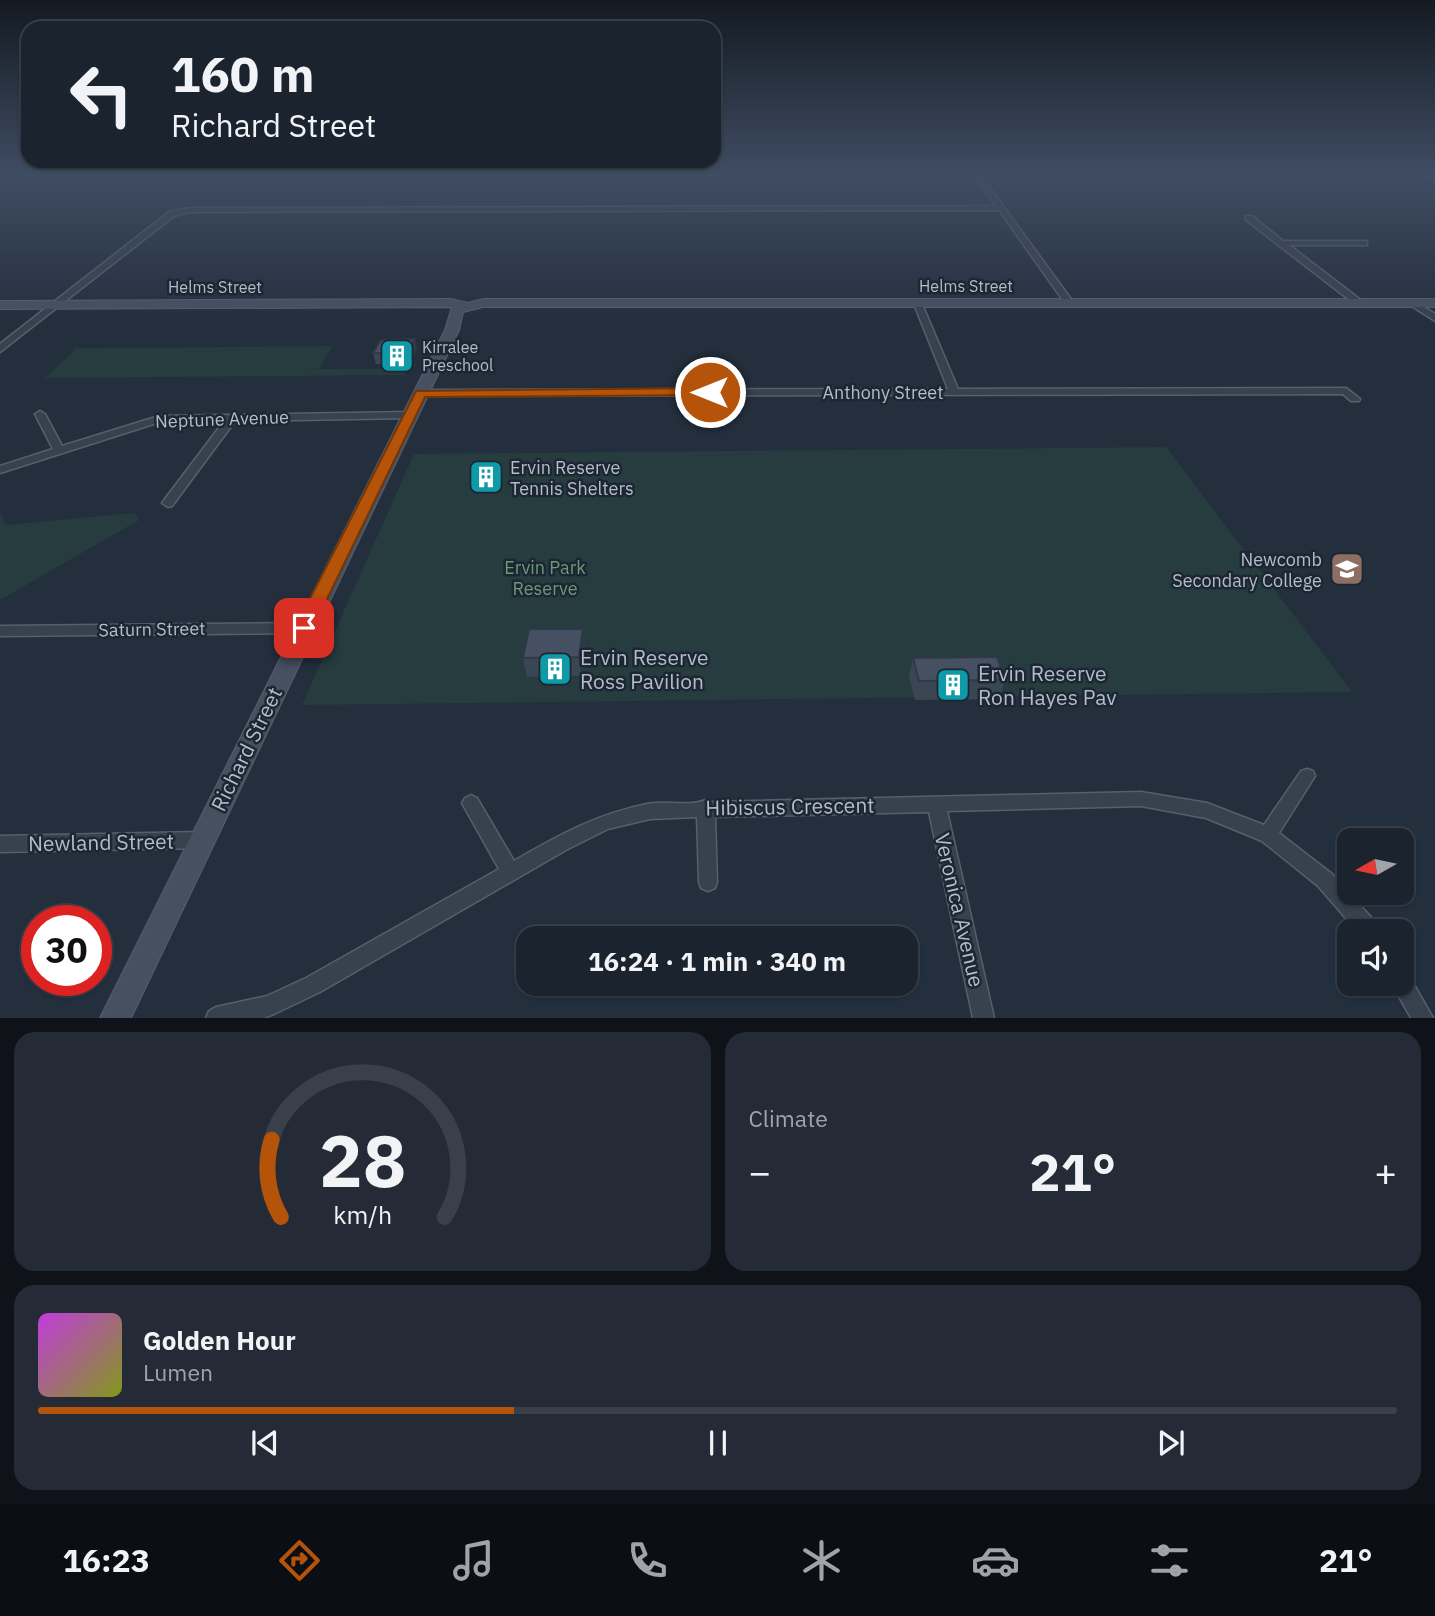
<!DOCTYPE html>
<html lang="en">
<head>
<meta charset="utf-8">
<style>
  :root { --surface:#1b232e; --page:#242b36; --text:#f1f3f6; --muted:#a0a4aa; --line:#39404a; --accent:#b45309 }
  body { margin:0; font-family:"IBM Plex Sans",sans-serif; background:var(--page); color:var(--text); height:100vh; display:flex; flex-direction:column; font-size:26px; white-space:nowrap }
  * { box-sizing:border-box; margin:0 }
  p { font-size:23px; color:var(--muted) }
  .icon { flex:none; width:38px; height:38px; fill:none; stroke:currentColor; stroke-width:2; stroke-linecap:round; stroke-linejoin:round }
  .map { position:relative; height:1018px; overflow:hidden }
  .drawer { display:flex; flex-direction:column; gap:14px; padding:14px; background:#0f1319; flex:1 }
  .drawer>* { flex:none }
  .hud { position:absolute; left:21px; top:21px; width:700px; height:147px; border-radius:21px; box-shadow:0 2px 5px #0004,0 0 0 2px var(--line); background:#1b232e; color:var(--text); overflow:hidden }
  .needle { width:46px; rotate:261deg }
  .fabs { position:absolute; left:1337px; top:828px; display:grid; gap:14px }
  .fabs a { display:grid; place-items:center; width:77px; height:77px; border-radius:14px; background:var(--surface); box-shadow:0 2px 5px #0004,0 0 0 2px var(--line); font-size:35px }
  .speed { position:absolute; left:21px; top:905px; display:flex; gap:14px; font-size:35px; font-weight:700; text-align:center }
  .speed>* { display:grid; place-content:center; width:91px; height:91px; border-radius:50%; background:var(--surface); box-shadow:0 2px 5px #0004,0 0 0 2px var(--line); line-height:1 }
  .speed .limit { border:10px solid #d22; background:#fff; color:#111 }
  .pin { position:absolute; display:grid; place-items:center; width:60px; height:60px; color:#fff; margin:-30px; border-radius:14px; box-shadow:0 4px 10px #0006 }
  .me { position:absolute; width:77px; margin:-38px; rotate:270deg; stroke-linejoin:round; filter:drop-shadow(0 0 5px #0008) }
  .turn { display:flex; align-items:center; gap:24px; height:147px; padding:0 35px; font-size:32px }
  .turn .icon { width:91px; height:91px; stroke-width:2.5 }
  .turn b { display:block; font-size:49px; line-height:60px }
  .big { font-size:52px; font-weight:800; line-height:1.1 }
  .drawer .tile { flex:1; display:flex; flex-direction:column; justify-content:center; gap:10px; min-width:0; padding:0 24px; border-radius:21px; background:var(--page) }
  .drawer .dial { align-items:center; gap:0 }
  .dial svg { height:182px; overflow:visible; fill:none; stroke:var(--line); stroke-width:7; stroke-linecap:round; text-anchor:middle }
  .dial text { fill:var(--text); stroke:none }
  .song { display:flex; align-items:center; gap:21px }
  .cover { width:84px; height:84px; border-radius:10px; background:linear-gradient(135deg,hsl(290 70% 55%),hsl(70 70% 35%)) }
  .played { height:7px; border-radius:4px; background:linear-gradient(90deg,var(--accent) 35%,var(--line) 35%) }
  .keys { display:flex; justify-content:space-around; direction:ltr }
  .heat { display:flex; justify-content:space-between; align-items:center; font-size:38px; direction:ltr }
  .drawer .tiles { flex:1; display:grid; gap:14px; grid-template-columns:1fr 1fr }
  .tile:last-child { grid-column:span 2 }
  .trip { position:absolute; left:516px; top:926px; width:402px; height:70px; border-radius:21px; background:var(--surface); box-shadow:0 2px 5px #0004,0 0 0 2px var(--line); font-weight:800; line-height:70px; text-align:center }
  .tabs { display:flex; height:112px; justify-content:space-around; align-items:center; background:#0b0e12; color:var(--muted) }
  .tabs .icon { width:49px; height:49px }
  .tabs .selected { color:var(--accent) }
  .tabs b { font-size:32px; color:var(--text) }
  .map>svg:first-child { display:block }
</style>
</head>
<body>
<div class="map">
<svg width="1435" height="1018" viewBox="0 0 1435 1018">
  <rect width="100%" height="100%" fill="#242f3e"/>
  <path fill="#263c3f" d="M333,346l-15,23h89l-3,6 -359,3 31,-29h-58z
    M1166,447l186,245 -1050,13 112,-251z
    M0,513l6,12 128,-12 5,7 -139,80z"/>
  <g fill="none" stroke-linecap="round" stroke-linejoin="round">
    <defs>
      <path id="street" d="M976,177h6l91,125v4h-6l-68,-96 -809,2 -16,4 -174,136v-8l169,-132 21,-4 806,-2z
        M1246,216h6l31,25h84v4h-78l73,56v4h-6l-110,-85z
        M1413,300l22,14v7l-25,-16v-4z
        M918,301l4,3 36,85 388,-1 14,11 -1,2h-8l-8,-7 -922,2 -5,-3 5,-3 527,-1 -34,-85z
        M40,411l5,3 17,32 97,-30 251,-4 5,3 -5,3 -175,3 -63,85 -4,1 -6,-4 62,-82 -64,1 -160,51v-7l53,-17 -18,-35z
        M304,623l5,1 2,4 -2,4 -5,1 -304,3v-10z
        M1307,769l6,2 2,5 -36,57 53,41 45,50 3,7h-23l-39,-45 -56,-45 -56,-23 -65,-12 -194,5 47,207h-21l-44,-206 -214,5 2,65 -2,6 -7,3 -7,-3 -2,-6 -2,-65 -47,2 -42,10 -42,21 -246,142 -44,21 -12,5h-58l3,-7 7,-4 51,-11 39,-18 193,-109 -37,-66 3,-5 6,-3 6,3 37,63c43,-25 83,-47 133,-57 19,-4 41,3 59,-4l4,2 431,-10 66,11 57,22 37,-54z
        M201,832l6,2 3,6 -3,6 -6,2 -201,4v-16z
        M1402,973l7,3 24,42h-22l-19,-34h10z"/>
      <path id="secondary" d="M451,299l17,4 15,-4h952v8h-952l-20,5 -4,18 -328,688h-31l345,-688 7,-23 -452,2v-8z"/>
      <path id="highway" d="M1426,177h9v6z"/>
    </defs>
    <use href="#street" stroke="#565f6c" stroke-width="3"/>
    <use href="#secondary" stroke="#565f6c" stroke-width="2"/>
    <use href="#highway" stroke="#434c59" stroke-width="2"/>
    <use href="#street" fill="#38414e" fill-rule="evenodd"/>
    <use href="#secondary" fill="#465061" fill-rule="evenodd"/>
    <use href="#highway" fill="#746855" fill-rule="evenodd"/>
  </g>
  <path fill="#3b4654" d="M415,339l2,11 -8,14h-33l-3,-11z
    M583,629l2,19 -4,28 -54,1 -4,-19z
    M913,658l92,22 -6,19 -84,1 -6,-23z"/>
  <path fill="#303945" d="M415,339l2,11 -8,14 -3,-10z
    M583,629l2,19 -4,28 -2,-19z"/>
  <path fill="#455162" stroke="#303945" stroke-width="2" d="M415,339l-9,15 -33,-1 8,-13z
    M529,629h54l-4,28 -56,1z
    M997,657l8,23 -86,1 -6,-23z"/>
  <linearGradient id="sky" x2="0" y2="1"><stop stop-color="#141a22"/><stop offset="0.55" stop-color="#3f4d63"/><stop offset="1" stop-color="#3f4d63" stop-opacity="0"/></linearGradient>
  <rect width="1435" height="319" fill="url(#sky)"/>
  <path fill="#b45309" stroke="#753606" stroke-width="2" d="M710,388l6,4 -2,3 -289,2 -112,231 -3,4h-13l-2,-4 121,-237z"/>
  <defs>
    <symbol id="building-square" viewBox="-11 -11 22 22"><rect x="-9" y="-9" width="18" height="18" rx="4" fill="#0f9aa8" stroke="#1d2633"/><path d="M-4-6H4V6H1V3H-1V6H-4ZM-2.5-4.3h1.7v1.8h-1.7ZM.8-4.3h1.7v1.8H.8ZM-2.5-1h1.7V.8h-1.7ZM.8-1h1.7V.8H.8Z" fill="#fff"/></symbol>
    <symbol id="school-square" viewBox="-11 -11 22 22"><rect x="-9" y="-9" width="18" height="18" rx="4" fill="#8d6e63" stroke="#1d2633"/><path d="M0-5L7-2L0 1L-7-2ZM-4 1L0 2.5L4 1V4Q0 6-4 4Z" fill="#fff"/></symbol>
  </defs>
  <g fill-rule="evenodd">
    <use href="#building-square" x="378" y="337" width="38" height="38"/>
    <use href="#building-square" x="467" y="458" width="38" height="38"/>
    <use href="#school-square" x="1328" y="550" width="38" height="38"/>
    <use href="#building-square" x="536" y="650" width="38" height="38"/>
    <use href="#building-square" x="934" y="666" width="38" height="38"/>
  </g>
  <g text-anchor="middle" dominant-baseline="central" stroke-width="5" stroke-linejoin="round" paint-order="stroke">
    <g font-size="16" fill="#b4bcc9" stroke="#1d2633">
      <text x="966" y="286">Helms Street</text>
      <text x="215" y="287">Helms Street</text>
    </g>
    <g font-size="16" fill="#b4bcc9" stroke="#1d2633" text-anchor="start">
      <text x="422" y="347">Kirralee<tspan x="422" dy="18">Preschool</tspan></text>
    </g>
    <g font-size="18" fill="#b4bcc9" stroke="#1d2633">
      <text x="883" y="392">Anthony Street</text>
      <text transform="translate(222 419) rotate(-2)">Neptune Avenue</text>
      <text transform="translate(152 629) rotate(-1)">Saturn Street</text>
    </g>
    <g font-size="18" fill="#b4bcc9" stroke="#1d2633" text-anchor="start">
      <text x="510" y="467">Ervin Reserve<tspan x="510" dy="21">Tennis Shelters</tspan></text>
      <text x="1322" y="559" text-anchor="end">Newcomb<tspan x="1322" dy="21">Secondary College</tspan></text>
    </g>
    <g font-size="18" fill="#6b9a76" stroke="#1d2633">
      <text x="545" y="567">Ervin Park<tspan x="545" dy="21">Reserve</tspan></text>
    </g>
    <g font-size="21" fill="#b4bcc9" stroke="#1d2633" text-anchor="start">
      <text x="580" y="657">Ervin Reserve<tspan x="580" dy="24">Ross Pavilion</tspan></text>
      <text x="978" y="673">Ervin Reserve<tspan x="978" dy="24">Ron Hayes Pav</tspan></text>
    </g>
    <g font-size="21" fill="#b4bcc9" stroke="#1d2633">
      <text transform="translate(246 749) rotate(-64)">Richard Street</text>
      <text transform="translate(790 806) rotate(-1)">Hibiscus Crescent</text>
      <text transform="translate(101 842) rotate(-1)">Newland Street</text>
      <text transform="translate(960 910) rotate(77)">Veronica Avenue</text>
    </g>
  </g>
</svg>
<div class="fabs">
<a><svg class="needle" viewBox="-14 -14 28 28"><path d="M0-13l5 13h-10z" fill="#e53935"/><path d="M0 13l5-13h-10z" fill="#a0a4aa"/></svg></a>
<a><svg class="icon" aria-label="sound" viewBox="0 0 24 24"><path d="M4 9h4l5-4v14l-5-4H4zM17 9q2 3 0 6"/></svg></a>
</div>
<div class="speed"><div class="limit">30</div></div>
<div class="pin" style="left:304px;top:628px;background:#d93025"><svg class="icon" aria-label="arrive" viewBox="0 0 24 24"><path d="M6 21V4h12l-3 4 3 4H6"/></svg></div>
<svg class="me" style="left:710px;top:392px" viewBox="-20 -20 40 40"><circle r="17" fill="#b45309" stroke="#fff" stroke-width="3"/><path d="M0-11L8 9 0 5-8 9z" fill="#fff"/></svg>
<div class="trip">16:24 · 1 min · 340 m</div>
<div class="hud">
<div class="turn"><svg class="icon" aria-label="left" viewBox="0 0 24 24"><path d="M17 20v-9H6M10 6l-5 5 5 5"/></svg><div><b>160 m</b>Richard Street</div></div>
</div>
</div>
<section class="drawer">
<div class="tiles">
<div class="tile dial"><svg viewBox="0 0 100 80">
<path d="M14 69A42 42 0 1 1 86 69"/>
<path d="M14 69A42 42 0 0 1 10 35" stroke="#b45309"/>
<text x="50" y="56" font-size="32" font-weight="700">28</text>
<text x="50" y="72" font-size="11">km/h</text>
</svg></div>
<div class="tile"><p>Climate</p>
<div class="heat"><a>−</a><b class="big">21°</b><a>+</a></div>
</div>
<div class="tile">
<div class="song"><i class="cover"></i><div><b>Golden Hour</b><p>Lumen</p></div></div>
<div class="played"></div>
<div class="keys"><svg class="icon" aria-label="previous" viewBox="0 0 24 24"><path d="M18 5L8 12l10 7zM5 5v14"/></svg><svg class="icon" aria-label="pause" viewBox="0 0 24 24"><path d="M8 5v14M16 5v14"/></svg><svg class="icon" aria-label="next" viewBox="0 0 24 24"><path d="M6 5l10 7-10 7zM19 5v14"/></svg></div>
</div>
</div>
</section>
<nav class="tabs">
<b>16:23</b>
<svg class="icon selected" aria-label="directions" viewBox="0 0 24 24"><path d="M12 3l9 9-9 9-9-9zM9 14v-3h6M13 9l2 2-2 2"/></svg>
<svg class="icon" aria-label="music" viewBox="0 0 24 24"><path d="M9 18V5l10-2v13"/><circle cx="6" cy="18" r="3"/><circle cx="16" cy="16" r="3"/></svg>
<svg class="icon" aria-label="phone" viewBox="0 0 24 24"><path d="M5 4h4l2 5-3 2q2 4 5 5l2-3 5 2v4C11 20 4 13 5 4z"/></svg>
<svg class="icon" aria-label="climate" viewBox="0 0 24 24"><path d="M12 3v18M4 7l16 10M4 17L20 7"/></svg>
<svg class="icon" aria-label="car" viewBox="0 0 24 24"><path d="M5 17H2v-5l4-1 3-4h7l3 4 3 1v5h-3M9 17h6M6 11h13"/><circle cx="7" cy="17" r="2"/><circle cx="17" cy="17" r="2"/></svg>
<svg class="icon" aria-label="filters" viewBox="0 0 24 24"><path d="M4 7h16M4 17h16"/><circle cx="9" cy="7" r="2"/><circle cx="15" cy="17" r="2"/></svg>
<b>21°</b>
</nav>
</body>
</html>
